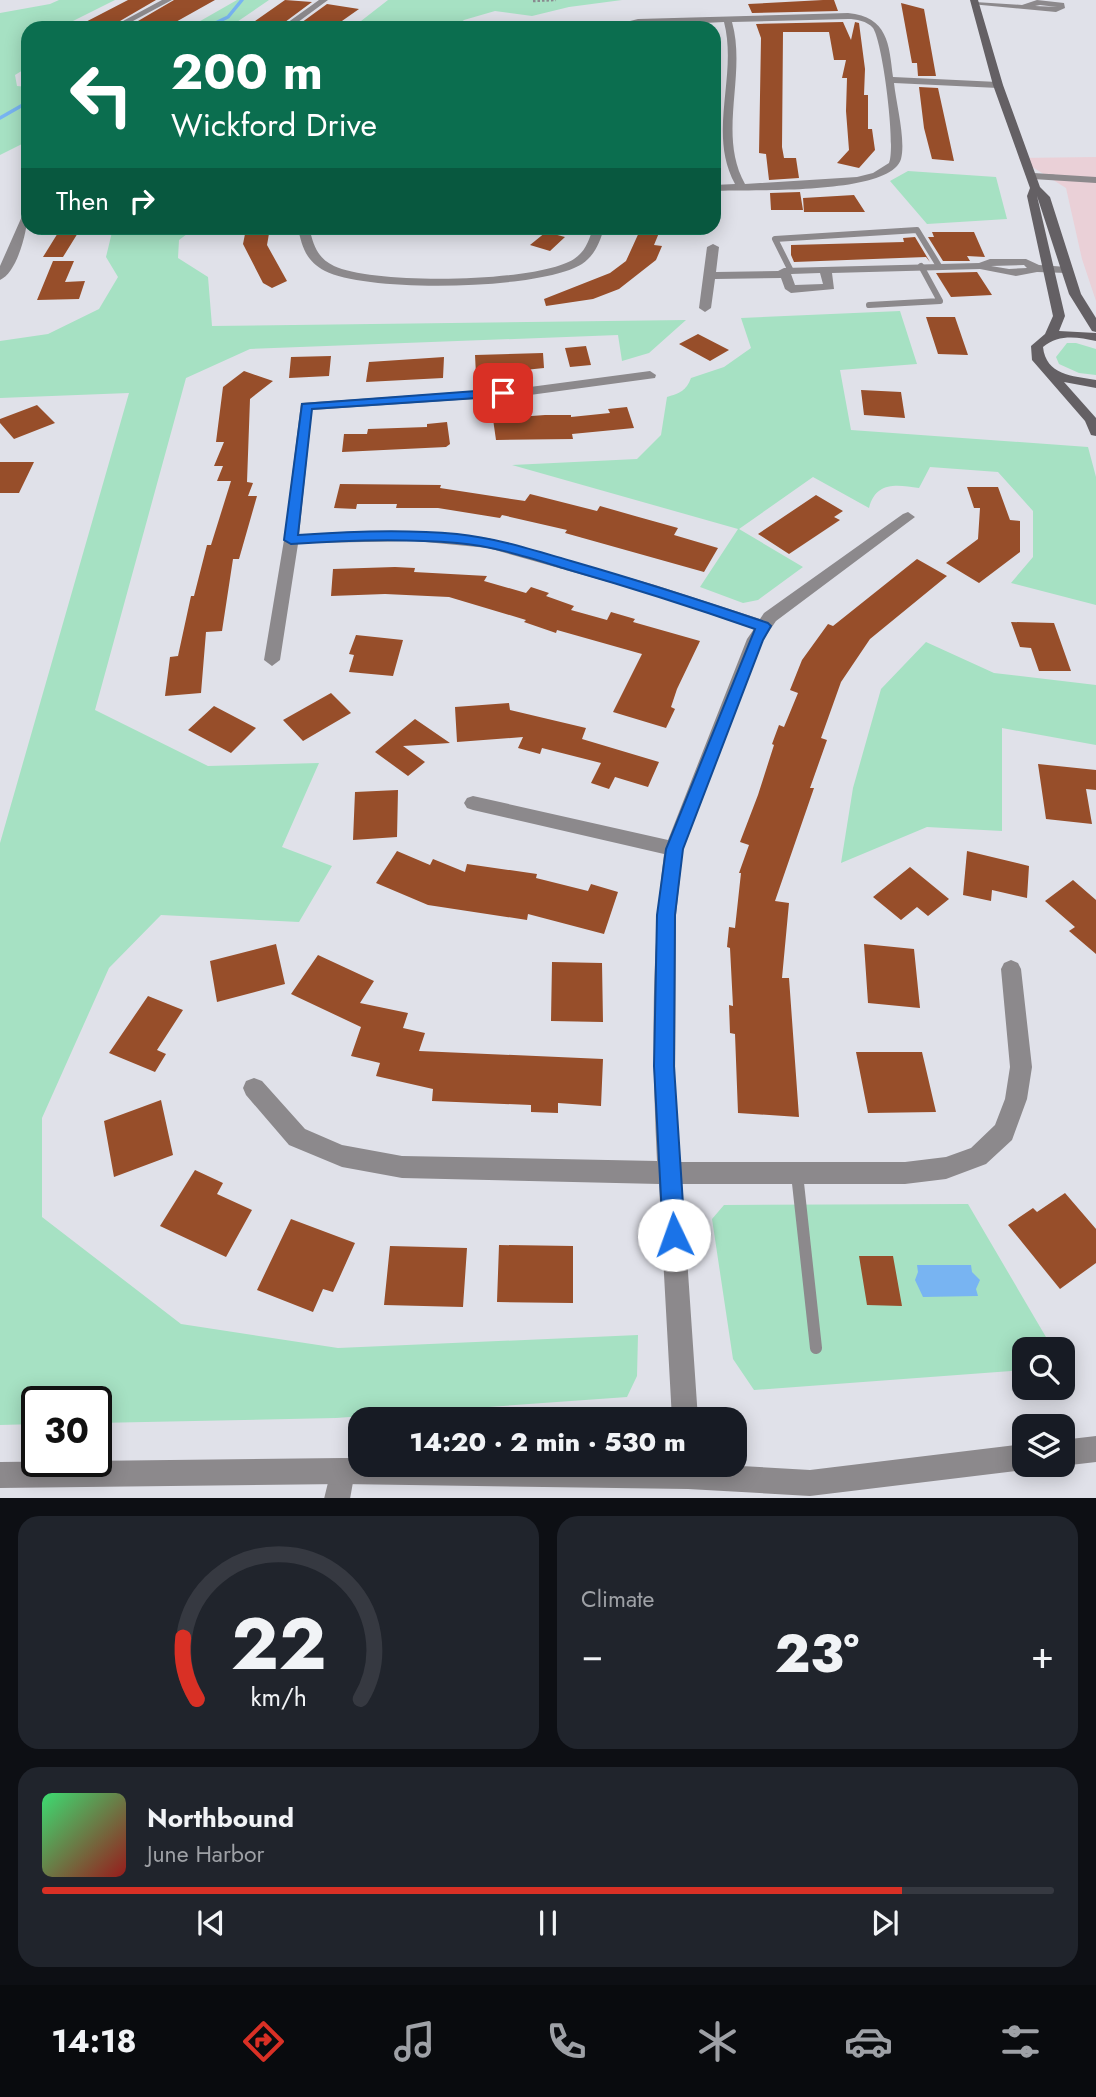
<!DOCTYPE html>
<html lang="en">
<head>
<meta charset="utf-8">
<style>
  :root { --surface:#171b24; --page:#20242c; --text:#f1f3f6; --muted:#9ea1a6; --line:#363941; --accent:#d93025 }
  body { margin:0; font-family:Jost,sans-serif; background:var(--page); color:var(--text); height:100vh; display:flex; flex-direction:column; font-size:26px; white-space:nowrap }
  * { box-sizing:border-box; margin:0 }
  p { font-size:23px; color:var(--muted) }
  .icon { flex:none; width:38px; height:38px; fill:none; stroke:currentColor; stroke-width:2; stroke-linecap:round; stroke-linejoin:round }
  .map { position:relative; height:1498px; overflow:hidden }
  .drawer { display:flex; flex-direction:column; gap:18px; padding:18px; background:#0d0f14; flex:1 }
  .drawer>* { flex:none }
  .banner { position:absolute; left:21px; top:21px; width:700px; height:214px; border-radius:21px; box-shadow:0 4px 18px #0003; background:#0b6e4f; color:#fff; overflow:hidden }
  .tools { position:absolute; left:1012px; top:1337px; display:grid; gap:14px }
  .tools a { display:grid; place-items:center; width:63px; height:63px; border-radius:14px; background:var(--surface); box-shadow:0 4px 18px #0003; font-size:35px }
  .speed { position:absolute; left:21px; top:1386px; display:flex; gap:14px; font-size:35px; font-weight:700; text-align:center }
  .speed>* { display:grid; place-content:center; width:91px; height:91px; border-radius:50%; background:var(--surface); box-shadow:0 4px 18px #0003; line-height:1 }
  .speed .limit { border:4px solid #111; border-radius:10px; background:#fff; color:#111 }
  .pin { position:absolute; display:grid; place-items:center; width:60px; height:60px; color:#fff; margin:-30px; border-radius:14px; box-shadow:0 4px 10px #0006 }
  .me { position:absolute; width:77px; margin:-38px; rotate:357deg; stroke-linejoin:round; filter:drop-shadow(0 0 5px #0008) }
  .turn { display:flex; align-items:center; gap:24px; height:147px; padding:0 35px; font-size:32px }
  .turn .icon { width:91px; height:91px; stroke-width:2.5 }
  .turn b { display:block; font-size:49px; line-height:60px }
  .then { display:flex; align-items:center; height:66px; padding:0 35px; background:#0003; gap:14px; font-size:26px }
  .big { font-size:52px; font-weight:800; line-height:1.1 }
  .drawer .widget { flex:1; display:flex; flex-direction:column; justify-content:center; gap:10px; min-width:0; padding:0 24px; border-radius:21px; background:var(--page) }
  .drawer .dial { align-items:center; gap:0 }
  .dial svg { height:182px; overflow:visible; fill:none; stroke:var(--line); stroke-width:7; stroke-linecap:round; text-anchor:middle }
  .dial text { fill:var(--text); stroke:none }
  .song { display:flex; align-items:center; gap:21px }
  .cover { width:84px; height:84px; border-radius:10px; background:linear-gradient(135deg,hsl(140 70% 55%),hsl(0 70% 35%)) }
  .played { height:7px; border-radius:4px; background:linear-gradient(90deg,var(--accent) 85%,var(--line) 85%) }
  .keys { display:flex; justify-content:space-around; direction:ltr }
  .heat { display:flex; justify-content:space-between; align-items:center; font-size:38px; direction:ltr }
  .drawer .tiles { flex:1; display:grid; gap:18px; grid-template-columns:1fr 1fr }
  .widget:last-child { grid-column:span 2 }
  .trip { position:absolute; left:348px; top:1407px; width:399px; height:70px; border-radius:21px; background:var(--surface); box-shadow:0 4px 18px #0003; font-weight:800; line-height:70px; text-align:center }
  .tab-bar { display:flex; height:112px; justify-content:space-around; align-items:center; background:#090b0e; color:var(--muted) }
  .tab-bar .icon { width:49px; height:49px }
  .tab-bar .on { color:var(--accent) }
  .tab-bar b { font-size:32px; color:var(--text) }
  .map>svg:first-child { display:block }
</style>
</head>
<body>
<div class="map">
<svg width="1096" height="1499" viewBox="0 0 1096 1499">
  <rect width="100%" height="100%" fill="#e0e1e9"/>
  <path fill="#ead0d7" d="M1096,157v144l-14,-42 -16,-71 -48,-30z"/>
  <path fill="#a6e1c3" d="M59,0h56l-56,28h-31v25l-7,5 7,5v4l-13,8 2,11 11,1v54l-28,14v-142l50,-9z
    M237,0h32l-41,28h-40z
    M388,0h234l-53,7 -37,9 -37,-5 -31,9 -10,8h-102z
    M908,171l88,6 11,42 -80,5 -37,-43z
    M113,228h82l-16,12 -1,18 30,19 4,49 474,-6 -37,33 -27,8 -4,-26 -368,14 -64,29 -91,332 113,56 111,-3 -37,84 50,19 -33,56 -138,-7 -52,53 -67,150v99l139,107 157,24 300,-13 -1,41 -10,21 -291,21 -240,5v-21h-59v22l-37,1v-582l129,-450 -129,5v-57l48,-7 51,-25 19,-32 -12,-20z
    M900,311l17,53 -77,6 11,60 237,17 8,30v128l-85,-22 22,-26v-46l-35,-39 -68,-5 -11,21c-22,-3 -43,-7 -50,20l-56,-31 -74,52 64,38 -45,33 -15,3 -43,-16 38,-58 -226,-64 125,-6 24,-24 6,-38c13,-4 19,-6 24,-19l33,-11 27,-19 -10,-30z
    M1067,343h9l20,6v26l-17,-2 -20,-9 -3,-7z
    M926,642l68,31 102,12v60l-94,-17v103l-75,-4 -86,36 12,-75 28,-99z
    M968,1204l85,145h-29v21l-270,20 -21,-31 -21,-140 12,-14z"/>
  <path fill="#78b4f2" d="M917,1265h54l1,7 8,8 -4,9 2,7 -55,1 -8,-17 3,-8z"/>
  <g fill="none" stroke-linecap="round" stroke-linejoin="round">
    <path stroke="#78b4f2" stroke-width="3.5" d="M205,28l23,-11 14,-17
      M0,118l28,-16"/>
  </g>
  <path fill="#974e2a" d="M128,0h28l-48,28h-34z
    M174,0h41l-50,28h-39z
    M285,0l27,2 -35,26h-32z
    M823,0h11l4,11 -86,2 -4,-9z
    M901,3l23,6 12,67h-18l-1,-13h-5z
    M327,4l32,5 -27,19h-38z
    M843,22l8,18 4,-18 4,1 6,46 -1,26h4v34h4l3,21 -16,18 -22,-5 12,-13 -3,-39 1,-33h-5l4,-18h-12l-5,-28h-46l-1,115 2,11h12l3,20 -30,2 -3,-26 -7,-1 2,-115 -5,-14z
    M919,87l19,1 16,73 -22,-2 -8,-31z
    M800,192l3,18h-32l-1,-17z
    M854,195l11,17h-61l-1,-14z
    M61,228h20l-18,29h-20z
    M270,228l-3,17 20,36 -15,7 -9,-5 -20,-39 3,-15z
    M641,228h20l-7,17 8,1 -6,14 -37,29 -26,10 -47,7 -2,-7 66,-26 16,-12z
    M546,232l19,5 -15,14 -20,-6z
    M932,232h42l11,25 -18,-1 3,5h-27l-15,-24h6z
    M915,237l15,25 -4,-5 -132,5 -3,-7v-10l113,-3 -1,-4z
    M53,261h21l-9,21 20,-1 -6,18 -42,1z
    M977,272l15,23 -41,2 -15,-24z
    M926,317h29l13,38 -30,-1z
    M698,334l31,16 -19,11 -31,-17z
    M586,346l5,19 -21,2 -5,-19z
    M543,353l1,15 -68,7 -1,-20z
    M331,356l-2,20 -40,2 2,-21z
    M444,357l-1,21 -77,4 3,-20z
    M244,371l29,10 -23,18 -3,83 6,1 -5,13h9l-18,63h-6l-11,72 -16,1 -5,61 -36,3 5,-39 8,-1 13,-60h3l13,-51h4l20,-64h-14l6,-15h-9l10,-24h-8l7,-55z
    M861,390l40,2 4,26 -41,-3z
    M37,405l18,18 -41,16 -14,-16v-4z
    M627,407l7,21 -62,6 1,5 -77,1 -3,-21 52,-4h26v2l39,-4 -2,-4z
    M447,422l3,22 -4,3 -104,5 2,-18h23l1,-5 59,-2v-3z
    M0,462h34l-15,31h-19z
    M340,484l101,1 -1,3 85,13 5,-7 67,17 3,-5 35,10 43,12 -4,7 44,13 -14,24 -139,-39 2,-3 -65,-15 -2,3 -62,-10h-42l1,-4h-40l-1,5 -22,-1z
    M967,487h31l12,33 10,1v31l-41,31 -33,-20 32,-24 2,-31h-6z
    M816,495l27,16 -9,6 6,3 -51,34 -31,-20z
    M917,559l30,17 -77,63 -29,43 -20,56 6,2 -17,48h4l-39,113 14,2 -7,75h7l10,139 -61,-4 -3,-79 -5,-1 -1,-28 4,1 -3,-58 -3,-1 2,-20 6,1 6,-55h-2l10,-28 -9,-3 18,-47 16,-50 -2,-1 7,-19 5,2 14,-34 -8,-3 12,-30 26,-36 5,2z
    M395,567l20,1 -1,4 73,4 -3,5 42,12 5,-6 18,6 -3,3 28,10 -3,4 36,10 4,-8 24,7 -2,3 67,19 -23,48 -6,18 4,2 -9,19 -53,-16 29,-58 -85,-24 -1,3 -32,-11 2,-2 -77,-23 -64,-3 -54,2 2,-27z
    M1011,622l43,1 17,48h-32l-8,-23 -11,-1z
    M356,635l47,5 -10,36 -44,-4 5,-17 -5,-1z
    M331,693l20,20 -48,28 -20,-21z
    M509,703l1,7 76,18 -4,11 77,23 -11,25 -33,-10 -6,12 -18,-6 10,-20 -59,-15 -2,6 -22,-6 5,-11 -66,5 -2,-35z
    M214,706l42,22 -25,25 -43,-23z
    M415,719l35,24 -47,3 22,16 -17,14 -33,-24z
    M1038,764l58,6v20l-10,-1 6,35 -46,-5z
    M398,790l-1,47 -44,3 2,-48z
    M397,851l33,14 3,-6 32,13 2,-8 70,10 -1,4 52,13 3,-7 27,8 -14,42 -76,-20 -1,6 -99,-15 -52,-22z
    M967,851l62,15 -2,32 -35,-8 -1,11 -28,-6z
    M910,867l39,32 -21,17 -11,-9 -16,13 -28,-23z
    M1073,880l23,20v54l-27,-23 6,-4 -30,-26z
    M276,944l9,40 -68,18 -7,-41z
    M864,944l50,5 6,59 -52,-5z
    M318,955l56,26 -14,22 48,10 -5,15 22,5 -6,18 184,8 -2,47 -43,-3v10l-27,-1v-7l-99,-4 1,-12 -57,-13 4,-13 -29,-7 10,-29 -70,-33z
    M552,962l50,1 1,59 -52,-1z
    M148,996l35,14 -26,40 9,4 -11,18 -46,-19z
    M856,1052h66l14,60 -68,1z
    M161,1100l12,55 -59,22 -10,-56z
    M195,1170l28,13 -6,11 35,16 -26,47 -66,-31z
    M1065,1193l31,36v34l-36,26 -52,-64 25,-17 4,4z
    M291,1219l64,24 -22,49 -10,-3 -10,23 -56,-22z
    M499,1245l74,1v57l-76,-1z
    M390,1246l77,2 -4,59 -79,-2z
    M859,1256h34l9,50 -35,-1z"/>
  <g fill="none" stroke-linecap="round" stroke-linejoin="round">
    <path stroke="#898a8f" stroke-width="2.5" stroke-dasharray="2.5 2" stroke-linecap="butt" d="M533,1l23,-1"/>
    <path stroke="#8c898c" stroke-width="4.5" d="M1033,176l21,1"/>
    <path stroke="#8c898c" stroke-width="6" d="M1033,176l63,4
      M791,271l-16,-32 142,-9 22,36
      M869,305l71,-4 -19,-35"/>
    <path stroke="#8c898c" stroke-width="12" d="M797,1174l19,174"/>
    <path fill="#8c898c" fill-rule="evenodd" d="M162,0h10l-52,28h-10z
      M319,0h9l-38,28h-10z
      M1037,0l27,3 1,5 -9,4 -85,-8 4,-2 47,3zM1040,5l17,2 -22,-1z
      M848,13c40,4 41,31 45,64l105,5 5,3 -5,3 -104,-5c2,20 12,57 7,76 -11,37 -153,30 -187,32v-6l21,-1c-28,-51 3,-108 -11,-162l-122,6 36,-9zM848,19c8,0 19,2 25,9 10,15 23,119 16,135l-16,10 -16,4 -112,7c-28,-50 2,-109 -13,-162z
      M28,211c0,17 -10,61 -28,69v-14l23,-52z
      M298,228h11c5,17 7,29 25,38 40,19 203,17 240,-7 12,-8 15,-19 19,-31h11c-4,14 -9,27 -22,36 -41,26 -214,29 -257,7 -19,-10 -23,-24 -27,-43z
      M713,244l6,3 -3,25 62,-1 6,-3 195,-5 11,-4h36l13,6 28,2 6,3 -6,3 -30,-1 -21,4 -36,-7 -148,4 2,16 -43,4 -6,-4 -4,-11 -66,1 -4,29 -6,4 -6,-4 8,-61zM1024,265l3,3 -18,1 -18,-3zM820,273l3,11 -28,1 -4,-11z
      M650,371l6,4 -1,3 -125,17 -218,15 -13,125 95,-4 94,7 167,47 105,34 4,-6 139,-99 5,-2 7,5 -139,104 -13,19 -80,209 -7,66 -1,171 5,76h225l41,-5 25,-9 24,-23 10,-26 5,-32 -9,-98 3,-6 7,-3 7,3 3,6 11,98 -5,32 -15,41 -26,24 -40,15 -41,5h-223l16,235h-26l-13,-235 -257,-6 -60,-11 -53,-22 -43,-50 -3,-7 3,-7 8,-3 8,3 43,48 37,16 60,11 255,5c-5,-102 -6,-205 7,-307l-191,-44 -6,-2 -3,-5 3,-5 6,-2 195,44 79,-201 7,-10 -110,-37 -156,-44 -73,-7 -103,2 -14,1 -18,116 -8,6 -8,-6 20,-120 17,-137 229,-16z
      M342,1458l9,4 4,9 -5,28h-26l9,-37z"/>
    <path fill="#8c898c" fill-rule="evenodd" d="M1096,1436v26l-34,4 -3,-1h3v-25z
      M1024,1444v21h10l-10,5 -214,26 -122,-7 -346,-5 -342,4v-26l342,-4h18v7h363l87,5z"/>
    <path fill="#646064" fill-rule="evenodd" d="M970,0h8l25,85 37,102 10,10 31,97 15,24v14l-4,-1 -23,-37 -32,-98 28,120 -6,15 37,2v8c-19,-4 -37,-7 -53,6 3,28 29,29 53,33v8l-32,-6 32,36v18l-5,-1 -6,-14 -53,-61 -1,-14 14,-12 8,-18 -26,-120 3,-8 -37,-103z"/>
  </g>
  <path fill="#1a73e8" stroke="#114b97" stroke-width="2" d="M503,389l4,2v5l-195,13 -14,126c53,-4 107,-6 159,-1 39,4 76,16 114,27 66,19 132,40 197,62l3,3 -8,14 -80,209 -8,66 -1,151 11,169 -4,8 -7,3 -8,-3 -3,-8 -9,-169 3,-151 9,-66 89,-220c-63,-22 -126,-42 -189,-60 -36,-11 -72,-23 -109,-26 -56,-5 -111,-3 -166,1l-7,-4 18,-136z"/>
</svg>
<div class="tools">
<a><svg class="icon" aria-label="search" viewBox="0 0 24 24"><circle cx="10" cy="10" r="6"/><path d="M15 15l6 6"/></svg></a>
<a><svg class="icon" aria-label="layers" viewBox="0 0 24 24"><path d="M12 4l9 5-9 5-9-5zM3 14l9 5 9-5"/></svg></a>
</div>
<div class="speed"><div class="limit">30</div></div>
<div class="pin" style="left:503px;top:393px;background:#d93025"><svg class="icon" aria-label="arrive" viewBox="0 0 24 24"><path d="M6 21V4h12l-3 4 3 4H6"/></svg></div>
<svg class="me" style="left:674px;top:1235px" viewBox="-20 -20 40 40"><circle r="19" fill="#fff"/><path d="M0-13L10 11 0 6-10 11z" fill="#1a73e8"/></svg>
<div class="trip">14:20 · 2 min · 530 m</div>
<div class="banner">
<div class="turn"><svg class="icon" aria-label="left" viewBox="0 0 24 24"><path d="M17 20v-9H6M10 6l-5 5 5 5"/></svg><div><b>200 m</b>Wickford Drive</div></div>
<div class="then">Then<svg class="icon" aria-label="right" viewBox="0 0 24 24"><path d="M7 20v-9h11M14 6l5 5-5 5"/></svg></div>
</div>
</div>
<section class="drawer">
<div class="tiles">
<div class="widget dial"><svg viewBox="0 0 100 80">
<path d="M14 69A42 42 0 1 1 86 69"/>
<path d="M14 69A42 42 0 0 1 8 42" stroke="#d93025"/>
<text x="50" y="56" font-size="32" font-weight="700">22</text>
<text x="50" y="72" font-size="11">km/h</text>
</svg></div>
<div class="widget"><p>Climate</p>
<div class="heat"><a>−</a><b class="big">23°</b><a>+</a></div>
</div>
<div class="widget">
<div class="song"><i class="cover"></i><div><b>Northbound</b><p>June Harbor</p></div></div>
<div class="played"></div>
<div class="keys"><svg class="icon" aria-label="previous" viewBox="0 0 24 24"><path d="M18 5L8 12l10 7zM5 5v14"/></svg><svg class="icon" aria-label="pause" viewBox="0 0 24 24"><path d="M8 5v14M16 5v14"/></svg><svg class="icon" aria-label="next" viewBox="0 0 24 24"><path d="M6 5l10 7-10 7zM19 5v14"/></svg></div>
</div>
</div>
</section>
<nav class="tab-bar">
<b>14:18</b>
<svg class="icon on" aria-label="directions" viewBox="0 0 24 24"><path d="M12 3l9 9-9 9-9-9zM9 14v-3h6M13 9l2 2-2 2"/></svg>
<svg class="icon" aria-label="music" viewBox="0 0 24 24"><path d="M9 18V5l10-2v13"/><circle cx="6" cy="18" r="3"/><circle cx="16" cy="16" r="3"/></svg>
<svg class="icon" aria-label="phone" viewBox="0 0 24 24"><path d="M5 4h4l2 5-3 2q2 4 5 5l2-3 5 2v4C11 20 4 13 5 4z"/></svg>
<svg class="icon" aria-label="climate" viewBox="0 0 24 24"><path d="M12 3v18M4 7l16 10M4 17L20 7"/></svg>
<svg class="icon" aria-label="car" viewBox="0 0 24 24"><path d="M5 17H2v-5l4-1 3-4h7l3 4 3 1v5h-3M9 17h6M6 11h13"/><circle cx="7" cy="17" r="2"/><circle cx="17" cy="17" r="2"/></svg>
<svg class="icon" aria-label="filters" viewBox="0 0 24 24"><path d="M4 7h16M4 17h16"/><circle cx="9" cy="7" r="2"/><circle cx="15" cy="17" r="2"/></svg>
</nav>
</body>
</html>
